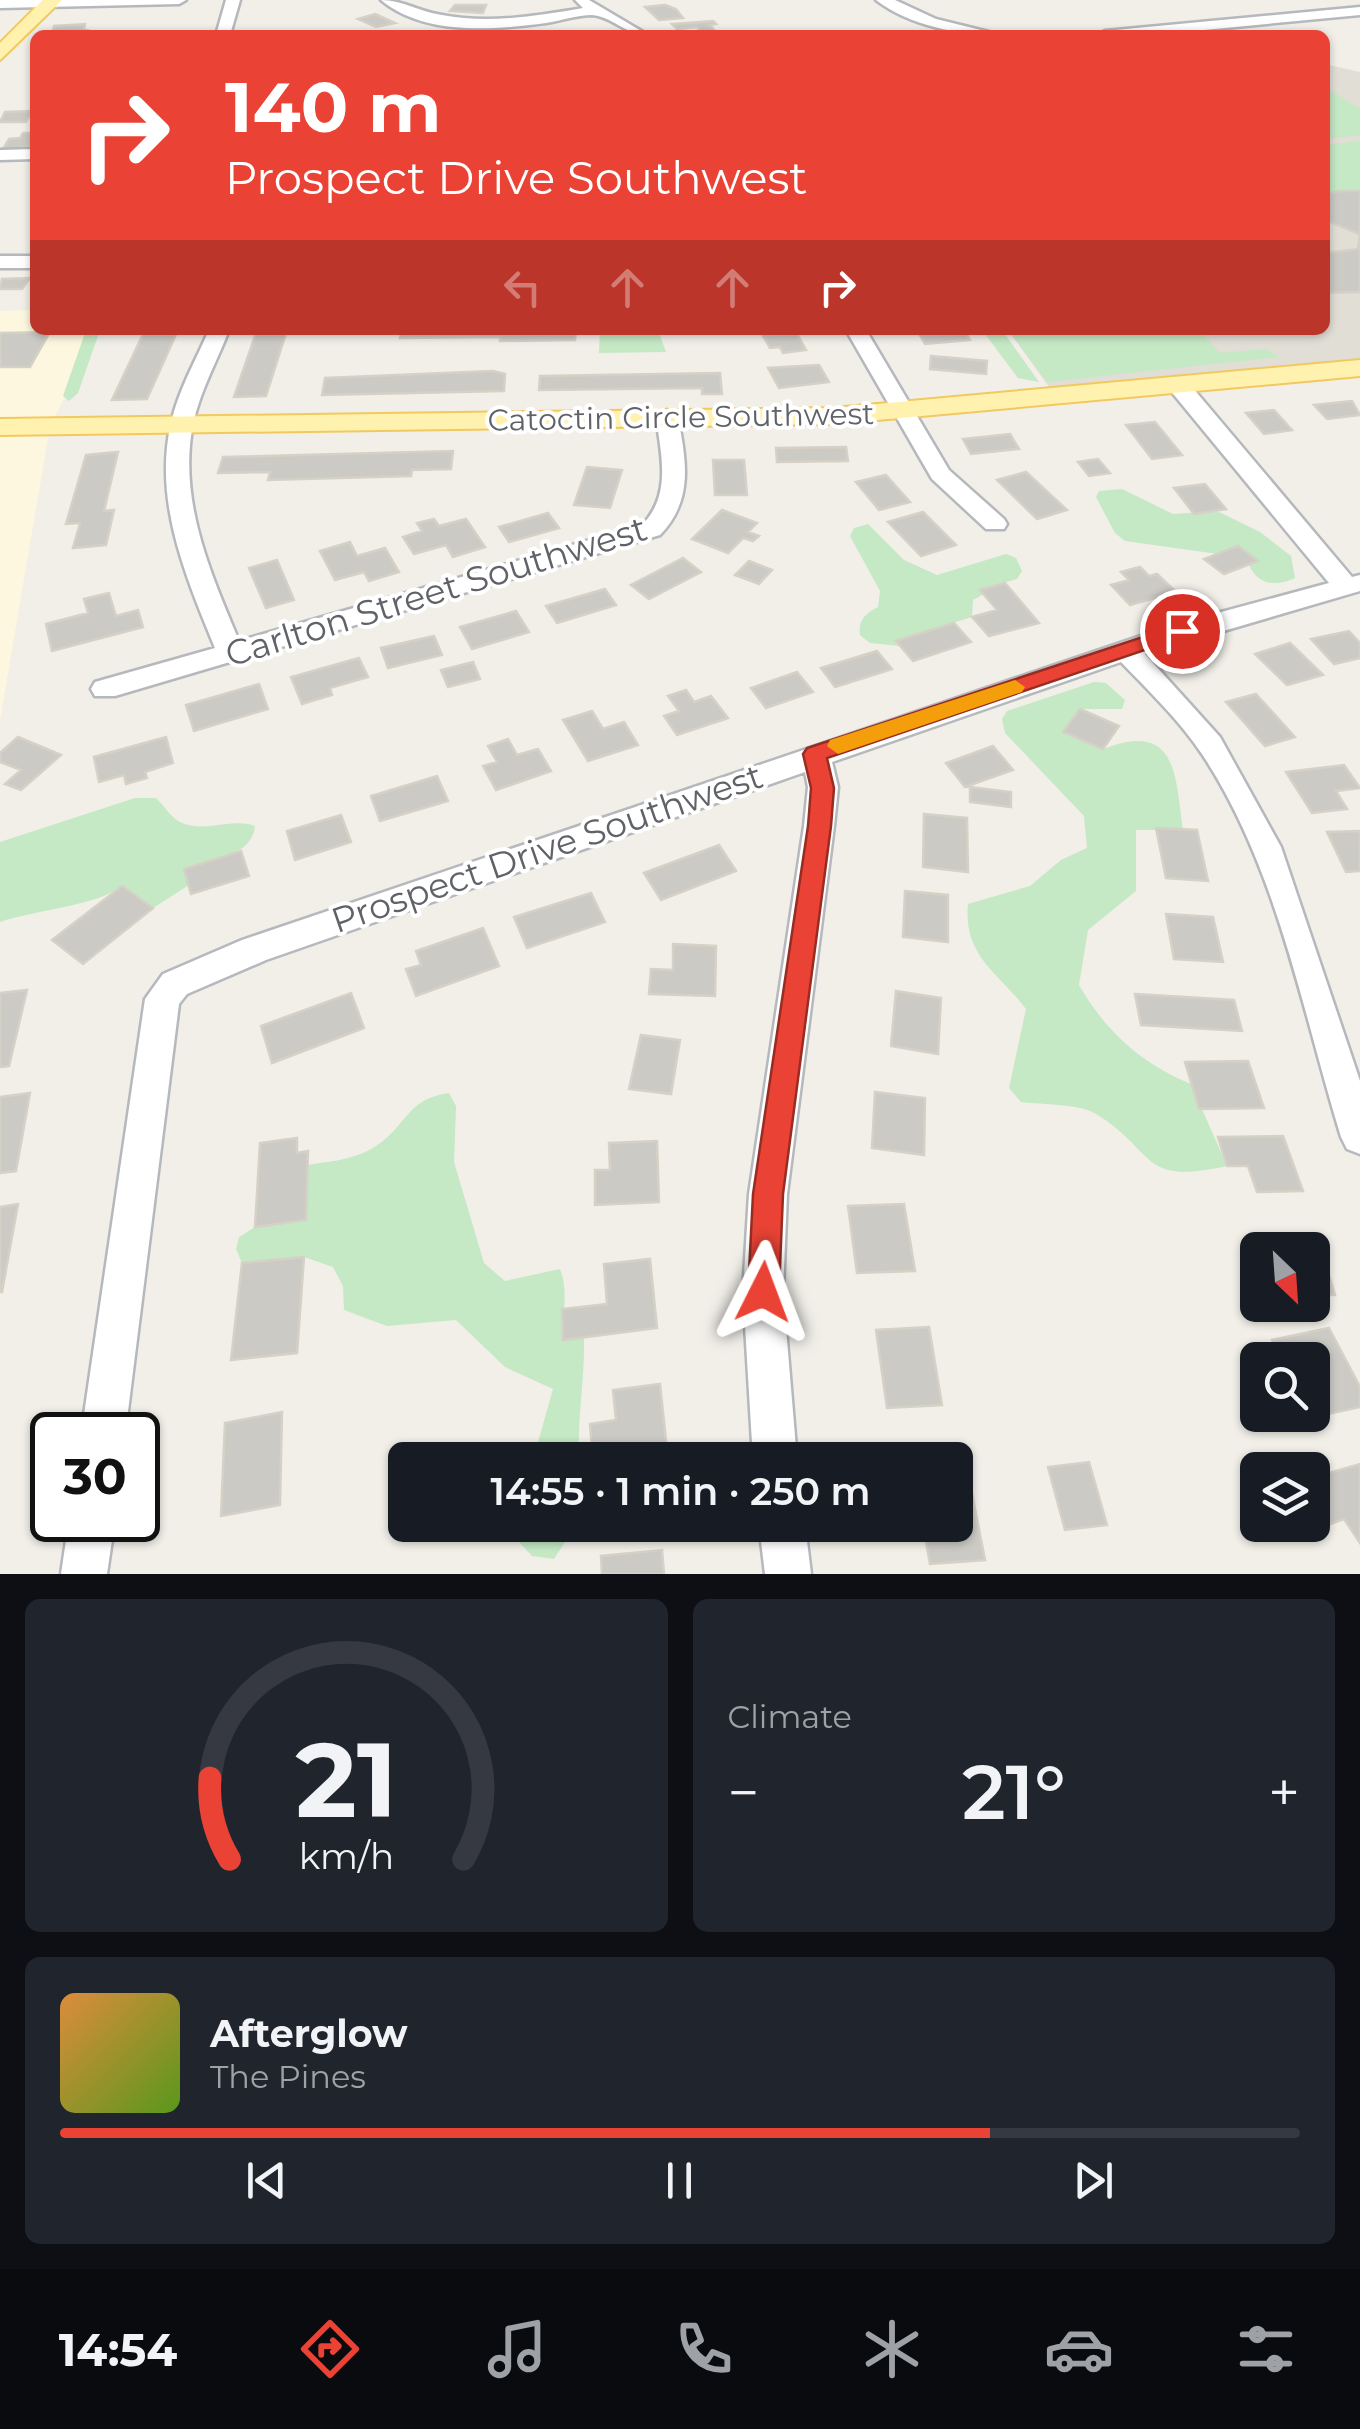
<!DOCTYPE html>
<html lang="en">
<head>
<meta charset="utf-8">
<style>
  :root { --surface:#171b24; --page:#20242c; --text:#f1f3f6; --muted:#9ea1a6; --line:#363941; --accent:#ea4335 }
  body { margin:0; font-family:Montserrat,sans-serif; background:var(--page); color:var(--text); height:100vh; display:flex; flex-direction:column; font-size:38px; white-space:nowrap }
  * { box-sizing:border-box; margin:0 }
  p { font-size:32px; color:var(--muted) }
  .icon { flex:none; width:55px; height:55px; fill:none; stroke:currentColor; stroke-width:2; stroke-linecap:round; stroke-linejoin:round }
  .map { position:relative; height:1574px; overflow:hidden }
  .side { display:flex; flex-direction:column; gap:25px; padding:25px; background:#0d0f14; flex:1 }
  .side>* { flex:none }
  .guide { position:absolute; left:30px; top:30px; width:1300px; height:305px; border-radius:15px; box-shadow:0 2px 8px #0004; background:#ea4335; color:#fff; overflow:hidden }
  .needle { width:65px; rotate:155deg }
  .tools { position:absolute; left:1240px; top:1232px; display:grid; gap:20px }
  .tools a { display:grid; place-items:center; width:90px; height:90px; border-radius:15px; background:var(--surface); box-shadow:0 2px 8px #0004; font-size:50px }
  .speed { position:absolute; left:30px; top:1412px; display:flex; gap:20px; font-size:50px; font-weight:700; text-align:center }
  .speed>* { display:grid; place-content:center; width:130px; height:130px; border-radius:50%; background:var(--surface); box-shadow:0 2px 8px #0004; line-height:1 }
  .speed .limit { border:5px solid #111; border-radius:15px; background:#fff; color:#111 }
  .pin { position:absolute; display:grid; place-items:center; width:85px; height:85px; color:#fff; margin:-42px; border:5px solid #fff; border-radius:50%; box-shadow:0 2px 10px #0007 }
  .me { position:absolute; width:110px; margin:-55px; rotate:3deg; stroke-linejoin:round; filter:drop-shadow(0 0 8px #0008) }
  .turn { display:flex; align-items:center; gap:35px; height:210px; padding:0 30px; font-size:45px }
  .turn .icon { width:130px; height:130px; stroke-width:2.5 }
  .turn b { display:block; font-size:70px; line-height:85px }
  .lanes { display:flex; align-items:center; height:95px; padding:0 30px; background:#0003; justify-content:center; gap:50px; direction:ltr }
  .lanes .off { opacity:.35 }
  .big { font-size:75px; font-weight:600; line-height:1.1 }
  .side .widget { flex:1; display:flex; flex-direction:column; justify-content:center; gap:15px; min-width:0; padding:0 35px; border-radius:15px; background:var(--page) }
  .side .dial { align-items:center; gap:0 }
  .dial svg { height:260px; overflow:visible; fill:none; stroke:var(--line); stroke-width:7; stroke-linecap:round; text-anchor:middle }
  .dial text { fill:var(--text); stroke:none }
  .song { display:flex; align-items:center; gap:30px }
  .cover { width:120px; height:120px; border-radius:15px; background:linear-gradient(135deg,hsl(30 70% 55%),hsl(90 70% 35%)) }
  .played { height:10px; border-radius:5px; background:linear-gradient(90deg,var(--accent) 75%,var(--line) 75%) }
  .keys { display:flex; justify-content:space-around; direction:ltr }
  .heat { display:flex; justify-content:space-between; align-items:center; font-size:55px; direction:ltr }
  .side .tiles { flex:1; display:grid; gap:25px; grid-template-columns:1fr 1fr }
  .widget:last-child { grid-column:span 2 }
  .trip { position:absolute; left:388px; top:1442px; width:585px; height:100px; border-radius:15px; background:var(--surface); box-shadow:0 2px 8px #0004; font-weight:600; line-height:100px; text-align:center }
  .tabs { display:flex; height:160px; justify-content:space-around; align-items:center; background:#090b0e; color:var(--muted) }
  .tabs .icon { width:70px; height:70px }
  .tabs .current { color:var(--accent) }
  .tabs b { font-size:45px; color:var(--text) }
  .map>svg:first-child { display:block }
</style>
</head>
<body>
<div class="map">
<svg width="1360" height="1574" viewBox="0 0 1360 1574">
  <rect width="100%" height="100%" fill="#f1efe8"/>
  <path fill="#fef7e0" d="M35,310v20h65l-50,96 -50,294v-409z"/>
  <path fill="#e1ded6" d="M1325,64l35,8v296l-303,30 -49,-68h317z"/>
  <path fill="#c5e8c5" d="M1325,87l35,22v26l-35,4z
    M1360,141v50l-35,4v-50z
    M86,330h14l-22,63 -9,8 -6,-5z
    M600,330h58l8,22 -67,1z
    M982,330h20l37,52 -21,-4z
    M1008,330h191l21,23 46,-4 13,8 -232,25z
    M1122,489l51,25 44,-3 43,21 31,24 4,22c-19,9 -37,7 -46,-13l8,-4 -19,-15 -20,8 -93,-13 -10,-8 -19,-36 3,-6z
    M868,524l36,36 33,15 69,-21 10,4 6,13 -5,8 -36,10 3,5 -11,6 -1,17 -75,23 3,6 -30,-3 -10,-8c-2,-15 5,-21 18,-28l2,-16 -30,-55 4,-8z
    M1094,682l12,1 19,17 -3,9h-42l-16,23 39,17c76,-30 72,29 80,81h-47v61l-48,39 -9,55c27,47 63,79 112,99l36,82c-87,19 -69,-12 -129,-51 -19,-12 -54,-10 -77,-13l-12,-14 17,-79c-28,-37 -63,-53 -58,-105l62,-18 31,-26 26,-12 -3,-32 -79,-83 -3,-14 5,-8z
    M135,798h21c8,7 15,20 24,24 25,12 51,-5 75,4 -3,31 -46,35 -70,42l4,17 -36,23 -31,-22c-26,20 -87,24 -122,36v-80z
    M449,1093l7,13 -2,56 30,101 21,18 55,-12c9,23 2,45 3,70l21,-2c1,42 -7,81 -5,123h-46l20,-71 -48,-22 -49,-47 -69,6 -43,-16 -1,-24 -10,-19 -29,-10 -62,6 -6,-14 3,-12 16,-10 51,-7 2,-55c23,-4 47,-5 68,-19 32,-21 30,-47 73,-53z
    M521,1525h55l-22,34 -22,-3 -13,-14z"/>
  <path fill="#cccac5" stroke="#d6d1c6" stroke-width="2.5" d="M455,5h31l-3,8 -33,-2z
    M665,5l11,4 7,9 -24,2 -14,-13z
    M375,14l11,5 9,4 -19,4 -18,-8z
    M713,21l3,3 -6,1 8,10h-24l-3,-3 9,-1 -3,-4 -20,2 -5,-5z
    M85,24l-1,5 6,2 -38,3 2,-8z
    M32,111l-6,11h-26l5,-10z
    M23,133h12v12l-33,6 7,-12 11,-1z
    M1339,191h21v101l-29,1 -6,-6v-34l33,-4 2,-15 -35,-14v-25z
    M30,278l-8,11h-22l2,-10z
    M145,330h33l-31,69 -35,1z
    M257,330h30l-21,66 -32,1z
    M402,330h174l-1,10 -75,1v-4l-100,1z
    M795,330l11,20 -23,3 -3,-6 -10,1 -10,-17z
    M917,330h47l6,10 -45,4z
    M50,332l-20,35h-30v-34z
    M931,356l56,5 -1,13 -56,-5z
    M819,365l10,17 -50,6 -11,-20z
    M493,371l12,3 -1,17 -182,4 3,-17z
    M720,373l2,21h-20v-6l-163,2 1,-14z
    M1352,401l8,14 -33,4 -13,-14z
    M1274,410l18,20 -28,4 -18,-21z
    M1155,422l27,33 -30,4 -26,-34z
    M1010,434l9,15 -48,5 -8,-15z
    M846,447l2,14 -71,1 -1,-14z
    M453,451l-2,18 -39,1 -1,6 -143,4 2,-8 -52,1 5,-16z
    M118,452l-14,59 10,-1 -8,35 -33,3 7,-25 -14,1 20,-69z
    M1098,459l12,14 -21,3 -11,-14z
    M713,460h31l3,35h-32z
    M587,467l35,3 -12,38 -36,-3z
    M1026,472l41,38 -30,9 -40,-39z
    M886,475l24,27 -31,8 -23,-28z
    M1205,484l21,25 -32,5 -20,-26z
    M722,510l35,13 -9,9 11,4 -6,5 -10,-3 -15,15 -36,-14z
    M923,512l33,33 -35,11 -33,-34z
    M548,513l11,15 -50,14 -10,-15z
    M434,519l5,7 27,-7 19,28 -32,10 -7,-12 -32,9 -11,-17 19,-6 -5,-8z
    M350,542l7,14 28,-8 14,24 -30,9 -5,-9 -29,8 -15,-29z
    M1238,546l20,15 -34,13 -20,-15z
    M683,558l18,14 -52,27 -18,-14z
    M277,560l17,40 -28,8 -17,-40z
    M749,561l23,9 -13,14 -24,-9z
    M1140,567l9,9 8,-2 19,18 -46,13 -19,-20 18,-5 -8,-8z
    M1005,583l34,40 -50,13 -17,-19 25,-7 -17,-20z
    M605,589l11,16 -59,18 -11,-17z
    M109,593l7,23 22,-6 5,17 -91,24 -6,-27 42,-11 -4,-14z
    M516,611l13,21 -57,17 -12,-22z
    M954,623l17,19 -58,19 -17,-20z
    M1349,631l11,12v15l-26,6 -23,-25z
    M434,636l8,19 -54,13 -7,-20z
    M1290,643l33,32 -36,10 -32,-31z
    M877,651l15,18 -57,18 -14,-19z
    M359,658l9,19 -38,11 2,7 -30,9 -11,-27z
    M473,662l7,17 -32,8 -7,-17z
    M797,672l16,20 -47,16 -15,-20z
    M259,684l9,25 -74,22 -8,-26z
    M686,690l8,12 17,-6 17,22 -51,17 -13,-19 15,-5 -11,-15z
    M1256,694l39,43 -30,9 -39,-44z
    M1080,709l39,17 -16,23 -40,-17z
    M592,711l11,18 21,-7 14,23 -50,16 -25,-41z
    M18,737l43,18 -40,35 -16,-6 16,-14 -21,-8v-9z
    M166,737l7,26 -28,9 2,6 -21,6 -2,-9 -25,7 -5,-25z
    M508,739l9,16 21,-6 13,22 -55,19 -13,-24 14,-4 -9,-16z
    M993,746l20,24 -48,17 -19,-24z
    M1344,765l16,23 -24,3 11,18 -35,4 -26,-41z
    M437,776l11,25 -68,20 -9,-25z
    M970,787l41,5v15l-41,-5z
    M924,814l43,4 1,54 -45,-5z
    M341,815l10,27 -56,18 -8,-29z
    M1156,828l41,2 11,51 -42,-3z
    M1360,831v40l-14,1 -19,-40z
    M719,845l17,26 -75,29 -17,-27z
    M241,851l8,25 -58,18 -7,-25z
    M122,886l31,22 -70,56 -31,-24z
    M905,891l43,4v47l-45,-5z
    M591,893l14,29 -78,26 -13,-31z
    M1166,914l47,3 10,45 -49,-3z
    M483,928l16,38 -83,30 -10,-27 15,-4 -5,-14z
    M673,944l43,2 -1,50 -66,-2 2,-25 22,1z
    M27,990l-18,76 -9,1v-74z
    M896,991l45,7 -3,56 -47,-8z
    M351,993l13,35 -92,35 -11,-37z
    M1135,994l99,6 8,31 -101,-6z
    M641,1035l39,5 -9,54 -42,-5z
    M1248,1061l16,47 -65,1 -14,-47z
    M875,1092l50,6 -1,57 -52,-7z
    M30,1093l-14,78 -16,2v-76z
    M1283,1136l20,55 -46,1 -9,-26h-21l-9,-29z
    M297,1138v15l11,-2 -2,69 -51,7 5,-84z
    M657,1141l2,61 -64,3v-35h15l-1,-27z
    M18,1204l-16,88h-2v-85z
    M904,1204l11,67 -58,2 -9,-67z
    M1263,1235l54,1 18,59h-23v-45h-45z
    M304,1257l-7,96 -66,7 11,-97z
    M650,1259l7,69 -94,12 -1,-31 45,-5 -3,-40z
    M929,1327l13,78 -55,3 -11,-78z
    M1329,1328l31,59v20l-50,11 2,-58h-31l-9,-20z
    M660,1384l8,76h-75l-3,-36 26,-4 -3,-30z
    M282,1412l-2,93 -59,11 4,-93z
    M1089,1462l18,63 -42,5 -17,-63z
    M1360,1464v79l-16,-24 -27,10 -5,-8v-26l18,-7 -8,-13z
    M969,1478l16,82 -55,4 -7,-39h32v-46z
    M662,1550l2,24h-62l-1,-18z"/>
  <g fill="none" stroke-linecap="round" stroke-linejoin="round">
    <defs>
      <path id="minor" d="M0,0h186l-7,4 -179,4z
        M226,0h14l-10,35h-14z
        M381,0c22,0 39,12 61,15 46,9 95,1 141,-7l-8,-8h14l59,35c-22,0 -37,-19 -56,-20 -15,0 -32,6 -46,8 -52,7 -122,13 -165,-23z
        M876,0h19l41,19 65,16c-42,0 -91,-9 -125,-35z
        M1360,7v8l-209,20h-53l7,-4z
        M35,149v10l-35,1v-10z
        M0,256h35v12h-35z
        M209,330h20c-12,31 -29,61 -36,94 -15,76 17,148 46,217l403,-116c30,-30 19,-71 14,-108l11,-7 11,7c8,44 16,83 -18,118l-545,161h-20l-4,-7 4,-7 120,-34c-29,-71 -62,-147 -44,-225 7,-32 25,-63 38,-93z
        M846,330h20l83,140 55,49 3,5 -3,5h-18l-54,-50z
        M1178,378l8,2 166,197 8,-2v16l-215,63 75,83 61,110 79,234v73l-13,-5 -6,-12c-39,-127 -64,-270 -139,-383 -23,-34 -53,-63 -81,-92l-289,100 6,25 -4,39 -47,368 -4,98 14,168h-44l-10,-168 6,-98 55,-368 4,-39 -3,-15 -539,188 -79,34 -8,10 -54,431h-44l64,-436 18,-25 79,-34 931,-315 156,-42 -159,-193v-10z
        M69,1520h46l-8,54h-46z
        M759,1525h46l6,49h-46z"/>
      <path id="major" d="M43,0h19l-62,60v-17z
        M1360,360v16l-527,48 -833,11v-16l833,-11z"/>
    </defs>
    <use href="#minor" stroke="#b5b8bc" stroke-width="5"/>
    <use href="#major" stroke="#f2c960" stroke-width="4"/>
    <use href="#minor" fill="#fff" fill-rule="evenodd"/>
    <use href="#major" fill="#fff2af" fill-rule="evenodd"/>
  </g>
  <path fill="#ea4335" stroke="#982c22" stroke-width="2.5" d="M1182,624l10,7 -3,4 -362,123 7,30 -3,38 -48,368 -4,98 -5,10 -11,5 -11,-5 -4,-10 5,-98 55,-368 3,-38 -8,-34 4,-6z"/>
  <path fill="#f59e0b" d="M1015,680l10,7 -3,5 -184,62 -11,-8 3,-6z"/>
  <g text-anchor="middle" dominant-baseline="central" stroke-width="8" stroke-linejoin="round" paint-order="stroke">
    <g font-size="30" fill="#5f6368" stroke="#fff">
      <text transform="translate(681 417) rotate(-1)">Catoctin Circle Southwest</text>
    </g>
    <g font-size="35" fill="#5f6368" stroke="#fff">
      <text transform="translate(436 591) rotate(-17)">Carlton Street Southwest</text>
      <text transform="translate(547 848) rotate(-19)">Prospect Drive Southwest</text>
    </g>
  </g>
</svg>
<div class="tools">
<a><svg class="needle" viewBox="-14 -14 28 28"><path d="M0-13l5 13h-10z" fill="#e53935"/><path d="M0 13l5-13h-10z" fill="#9ea1a6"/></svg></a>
<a><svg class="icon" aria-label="search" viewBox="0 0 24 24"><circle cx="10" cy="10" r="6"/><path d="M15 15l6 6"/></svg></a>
<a><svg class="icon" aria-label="layers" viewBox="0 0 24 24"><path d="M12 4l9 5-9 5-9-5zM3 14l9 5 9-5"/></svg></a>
</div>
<div class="speed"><div class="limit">30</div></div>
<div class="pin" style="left:1182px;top:631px;background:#d93025"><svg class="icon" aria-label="arrive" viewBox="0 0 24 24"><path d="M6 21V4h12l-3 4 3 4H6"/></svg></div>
<svg class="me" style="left:763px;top:1292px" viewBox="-20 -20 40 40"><path d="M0-17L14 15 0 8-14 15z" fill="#ea4335" stroke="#fff" stroke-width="4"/></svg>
<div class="trip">14:55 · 1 min · 250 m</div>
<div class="guide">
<div class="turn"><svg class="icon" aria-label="right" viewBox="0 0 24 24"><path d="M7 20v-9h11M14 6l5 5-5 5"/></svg><div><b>140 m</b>Prospect Drive Southwest</div></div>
<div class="lanes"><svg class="icon off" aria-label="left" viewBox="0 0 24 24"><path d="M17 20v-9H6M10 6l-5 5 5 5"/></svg><svg class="icon off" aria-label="ahead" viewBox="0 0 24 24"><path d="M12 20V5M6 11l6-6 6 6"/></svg><svg class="icon off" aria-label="ahead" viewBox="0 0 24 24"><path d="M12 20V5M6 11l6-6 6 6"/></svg><svg class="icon" aria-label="right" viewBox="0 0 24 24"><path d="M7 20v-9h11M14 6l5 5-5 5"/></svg></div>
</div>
</div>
<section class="side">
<div class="tiles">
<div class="widget dial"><svg viewBox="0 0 100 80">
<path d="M14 69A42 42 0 1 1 86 69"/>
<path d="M14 69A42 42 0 0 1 8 44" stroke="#ea4335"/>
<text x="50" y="56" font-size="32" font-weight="700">21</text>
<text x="50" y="72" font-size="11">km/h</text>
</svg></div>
<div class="widget"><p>Climate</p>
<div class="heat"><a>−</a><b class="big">21°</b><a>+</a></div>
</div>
<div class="widget">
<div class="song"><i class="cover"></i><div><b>Afterglow</b><p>The Pines</p></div></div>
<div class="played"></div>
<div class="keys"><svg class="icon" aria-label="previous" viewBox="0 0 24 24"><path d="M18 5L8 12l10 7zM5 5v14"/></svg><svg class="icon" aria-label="pause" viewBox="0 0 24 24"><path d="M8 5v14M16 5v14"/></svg><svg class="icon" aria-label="next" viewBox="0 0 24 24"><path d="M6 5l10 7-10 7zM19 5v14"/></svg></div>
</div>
</div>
</section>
<nav class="tabs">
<b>14:54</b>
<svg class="icon current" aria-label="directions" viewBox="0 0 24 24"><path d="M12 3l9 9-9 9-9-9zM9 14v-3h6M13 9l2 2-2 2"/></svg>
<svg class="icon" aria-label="music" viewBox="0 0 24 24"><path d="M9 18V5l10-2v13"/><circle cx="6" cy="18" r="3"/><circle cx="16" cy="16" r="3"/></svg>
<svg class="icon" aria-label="phone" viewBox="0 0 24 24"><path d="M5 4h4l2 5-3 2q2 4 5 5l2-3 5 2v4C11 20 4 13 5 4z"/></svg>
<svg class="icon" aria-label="climate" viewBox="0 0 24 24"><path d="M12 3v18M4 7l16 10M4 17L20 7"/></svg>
<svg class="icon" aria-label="car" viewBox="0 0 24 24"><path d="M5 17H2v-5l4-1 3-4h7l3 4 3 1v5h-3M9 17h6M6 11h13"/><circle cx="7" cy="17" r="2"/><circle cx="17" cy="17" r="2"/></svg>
<svg class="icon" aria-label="filters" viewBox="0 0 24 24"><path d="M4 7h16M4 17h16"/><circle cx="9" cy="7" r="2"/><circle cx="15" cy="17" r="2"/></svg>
</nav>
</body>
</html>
